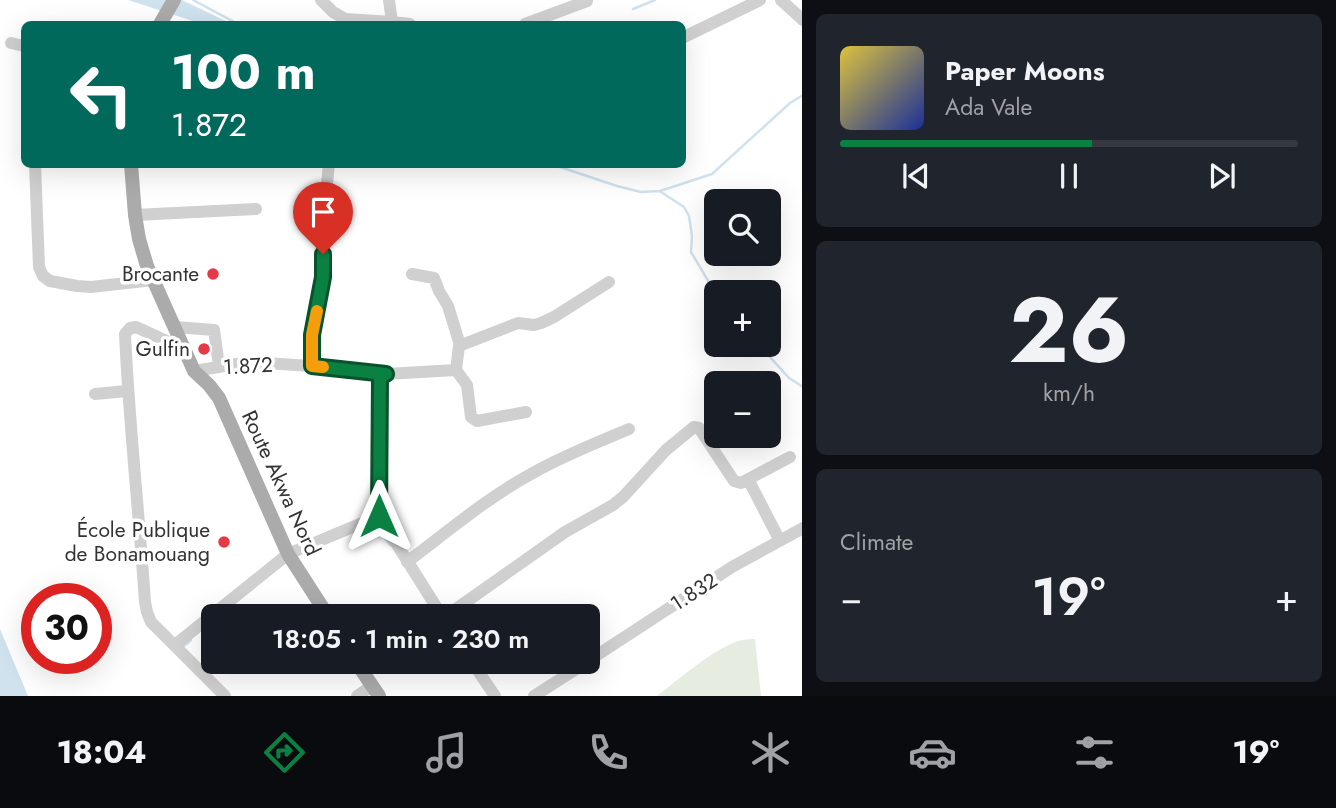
<!DOCTYPE html>
<html lang="en">
<head>
<meta charset="utf-8">
<style>
  :root { --surface:#171b24; --page:#20242c; --text:#f1f3f6; --muted:#9ea1a6; --line:#363941; --accent:#0b8043 }
  body { margin:0; font-family:Jost,sans-serif; background:var(--page); color:var(--text); height:100vh; display:flex; flex-direction:column; font-size:26px; white-space:nowrap }
  * { box-sizing:border-box; margin:0 }
  p { font-size:23px; color:var(--muted) }
  .icon { flex:none; width:38px; height:38px; fill:none; stroke:currentColor; stroke-width:2; stroke-linecap:round; stroke-linejoin:round }
  .map { position:relative; flex:1; overflow:hidden }
  .side { display:flex; flex-direction:column; gap:14px; padding:14px; background:#0d0f14; width:534px }
  .side>* { flex:none }
  .hud { position:absolute; left:21px; top:21px; width:665px; height:147px; border-radius:10px; box-shadow:0 7px 28px #0002; background:#00695c; color:#fff; overflow:hidden }
  .fabs { position:absolute; left:704px; top:189px; display:grid; gap:14px }
  .fabs a { display:grid; place-items:center; width:77px; height:77px; border-radius:10px; background:var(--surface); box-shadow:0 7px 28px #0002; font-size:35px }
  .speed { position:absolute; left:21px; top:583px; display:flex; gap:14px; font-size:35px; font-weight:700; text-align:center }
  .speed>* { display:grid; place-content:center; width:91px; height:91px; border-radius:50%; background:var(--surface); box-shadow:0 7px 28px #0002; line-height:1 }
  .speed .limit { border:10px solid #d22; background:#fff; color:#111 }
  .pin { position:absolute; display:grid; place-items:center; width:60px; height:60px; color:#fff; margin:-72px -30px; border-radius:50% 50% 50% 0; rotate:-45deg; box-shadow:0 0 7px #0007 }
  .pin .icon { rotate:45deg }
  .me { position:absolute; width:77px; margin:-38px; rotate:0deg; stroke-linejoin:round; filter:drop-shadow(0 0 5px #0008) }
  .turn { display:flex; align-items:center; gap:24px; height:147px; padding:0 35px; font-size:32px }
  .turn .icon { width:91px; height:91px; stroke-width:2.5 }
  .turn b { display:block; font-size:49px; line-height:60px }
  .big { font-size:52px; font-weight:600; line-height:1.1 }
  .side .tile { flex:1; display:flex; flex-direction:column; justify-content:center; gap:10px; min-width:0; padding:0 24px; border-radius:10px; background:var(--page) }
  .side .dial { align-items:center; gap:0 }
  .dial b { font-size:91px; line-height:1 }
  .song { display:flex; align-items:center; gap:21px }
  .cover { width:84px; height:84px; border-radius:10px; background:linear-gradient(135deg,hsl(50 70% 55%),hsl(230 70% 35%)) }
  .played { height:7px; border-radius:4px; background:linear-gradient(90deg,var(--accent) 55%,var(--line) 55%) }
  .keys { display:flex; justify-content:space-around; direction:ltr }
  .heat { display:flex; justify-content:space-between; align-items:center; font-size:38px; direction:ltr }
  .trip { position:absolute; left:201px; top:604px; width:399px; height:70px; border-radius:10px; background:var(--surface); box-shadow:0 7px 28px #0002; font-weight:600; line-height:70px; text-align:center }
  .dock { display:flex; height:112px; justify-content:space-around; align-items:center; background:#090b0e; color:var(--muted) }
  .dock .icon { width:49px; height:49px }
  .dock .selected { color:var(--accent) }
  .dock b { font-size:32px; color:var(--text) }
  main { display:flex; flex:1; min-height:0 }
  .map>svg:first-child { display:block }
</style>
</head>
<body>
<main>
<div class="map">
<svg width="803" height="696" viewBox="0 0 803 696">
  <rect width="100%" height="100%" fill="#fff"/>
  <path fill="#e6ecdf" d="M755,639l6,57h-104c21,-16 62,-52 86,-56 4,-1 8,-1 12,-1z"/>
  <path fill="#cfe2ee" d="M128,0h54l48,23h-31z
    M0,629l28,67h-28z"/>
  <g fill="none" stroke-linecap="round" stroke-linejoin="round">
    <path stroke="#cfe2ee" stroke-width="2.5" d="M193,0l45,24
      M633,9l22,-9
      M551,164l66,22 24,6 19,-1 52,-17 78,-71 13,-8
      M661,192l23,15 5,9 3,20 -1,16 25,42
      M759,345l30,33 14,9
      M366,529c14,0 16,5 24,16
      M184,646l7,-6"/>
    <path stroke="#d0d0d0" stroke-width="12" d="M321,0l12,12 12,7 47,3 18,2
      M389,0l3,22
      M781,0l22,20
      M525,24l62,-23
      M682,38l78,-38
      M11,43l13,3
      M35,164l4,103 4,9 7,5 27,5 14,1 62,-7
      M135,215l121,-6
      M412,274l22,4 5,13 9,15 12,39
      M175,327l39,3 5,36
      M186,350l-50,-23 -6,1 -5,6c4,89 14,178 20,268l2,10 4,10 74,74
      M311,366l1,-31 11,-58 -1,-45 7,-68
      M194,371l55,-9 62,4 75,8
      M95,394l32,-3
      M526,412l-49,9 -6,-4 -4,-32 -11,-15 3,-24 59,-23 16,2 7,-2 13,-6 55,-35
      M748,479l32,62
      M407,562c40,-30 80,-64 124,-88 31,-18 65,-31 98,-45
      M442,616l-63,-100 1,-137 2,-3 4,-2 70,-4
      M446,616l119,-84 48,-27 10,-8 43,-47 28,-23 5,1 35,53 7,2 49,-26
      M175,645l113,-91 91,-38
      M588,661l144,-94 71,-39
      M472,662l23,34
      M357,696l15,-10
      M534,696l53,-34"/>
    <path stroke="#ababab" stroke-width="14" d="M160,24l14,-24
      M131,164l4,51 4,24 8,27 47,105 15,14 10,13 69,156 40,62
      M356,662l23,34"/>
  </g>
  <g fill="none" stroke-linecap="round" stroke-linejoin="round">
    <defs>
      <path id="route" d="M323,254v23l-11,58v31l74,8 -4,2 -2,3 -1,137"/>
    </defs>
    <use href="#route" stroke="#07532c" stroke-width="18"/>
    <use href="#route" stroke="#0b8043" stroke-width="12"/>
    <path stroke="#f59e0b" stroke-width="12" d="M317,311l-5,24v31l11,1"/>
  </g>
  <g fill="#e63946" stroke="#fff" stroke-width="2.5">
    <circle cx="213" cy="274" r="7"/>
    <circle cx="204" cy="349" r="7"/>
    <circle cx="224" cy="542" r="7"/>
  </g>
  <g text-anchor="middle" dominant-baseline="central" stroke-width="7" stroke-linejoin="round" paint-order="stroke">
    <g font-size="21" fill="#333" stroke="#fff" text-anchor="end">
      <text x="199" y="274">Brocante</text>
      <text x="190" y="349">Gulfin</text>
      <text x="210" y="530">École Publique<tspan x="210" dy="24">de Bonamouang</tspan></text>
    </g>
    <g font-size="21" fill="#333" stroke="#fff">
      <text transform="translate(248 366) rotate(-3)">1.872</text>
      <text transform="translate(281 483) rotate(65)">Route Akwa Nord</text>
      <text transform="translate(694 592) rotate(-33)">1.832</text>
    </g>
  </g>
</svg>
<div class="fabs">
<a><svg class="icon" aria-label="search" viewBox="0 0 24 24"><circle cx="10" cy="10" r="6"/><path d="M15 15l6 6"/></svg></a>
<a>+</a>
<a>−</a>
</div>
<div class="speed"><div class="limit">30</div></div>
<div class="pin" style="left:323px;top:254px;background:#d93025"><svg class="icon" aria-label="arrive" viewBox="0 0 24 24"><path d="M6 21V4h12l-3 4 3 4H6"/></svg></div>
<svg class="me" style="left:379px;top:516px" viewBox="-20 -20 40 40"><path d="M0-17L14 15 0 8-14 15z" fill="#0b8043" stroke="#fff" stroke-width="4"/></svg>
<div class="trip">18:05 · 1 min · 230 m</div>
<div class="hud">
<div class="turn"><svg class="icon" aria-label="left" viewBox="0 0 24 24"><path d="M17 20v-9H6M10 6l-5 5 5 5"/></svg><div><b>100 m</b>1.872</div></div>
</div>
</div>
<section class="side">
<div class="tile">
<div class="song"><i class="cover"></i><div><b>Paper Moons</b><p>Ada Vale</p></div></div>
<div class="played"></div>
<div class="keys"><svg class="icon" aria-label="previous" viewBox="0 0 24 24"><path d="M18 5L8 12l10 7zM5 5v14"/></svg><svg class="icon" aria-label="pause" viewBox="0 0 24 24"><path d="M8 5v14M16 5v14"/></svg><svg class="icon" aria-label="next" viewBox="0 0 24 24"><path d="M6 5l10 7-10 7zM19 5v14"/></svg></div>
</div>
<div class="tile dial"><b>26</b><p>km/h</p></div>
<div class="tile"><p>Climate</p>
<div class="heat"><a>−</a><b class="big">19°</b><a>+</a></div>
</div>
</section>
</main>
<nav class="dock">
<b>18:04</b>
<svg class="icon selected" aria-label="directions" viewBox="0 0 24 24"><path d="M12 3l9 9-9 9-9-9zM9 14v-3h6M13 9l2 2-2 2"/></svg>
<svg class="icon" aria-label="music" viewBox="0 0 24 24"><path d="M9 18V5l10-2v13"/><circle cx="6" cy="18" r="3"/><circle cx="16" cy="16" r="3"/></svg>
<svg class="icon" aria-label="phone" viewBox="0 0 24 24"><path d="M5 4h4l2 5-3 2q2 4 5 5l2-3 5 2v4C11 20 4 13 5 4z"/></svg>
<svg class="icon" aria-label="climate" viewBox="0 0 24 24"><path d="M12 3v18M4 7l16 10M4 17L20 7"/></svg>
<svg class="icon" aria-label="car" viewBox="0 0 24 24"><path d="M5 17H2v-5l4-1 3-4h7l3 4 3 1v5h-3M9 17h6M6 11h13"/><circle cx="7" cy="17" r="2"/><circle cx="17" cy="17" r="2"/></svg>
<svg class="icon" aria-label="filters" viewBox="0 0 24 24"><path d="M4 7h16M4 17h16"/><circle cx="9" cy="7" r="2"/><circle cx="15" cy="17" r="2"/></svg>
<b>19°</b>
</nav>
</body>
</html>
